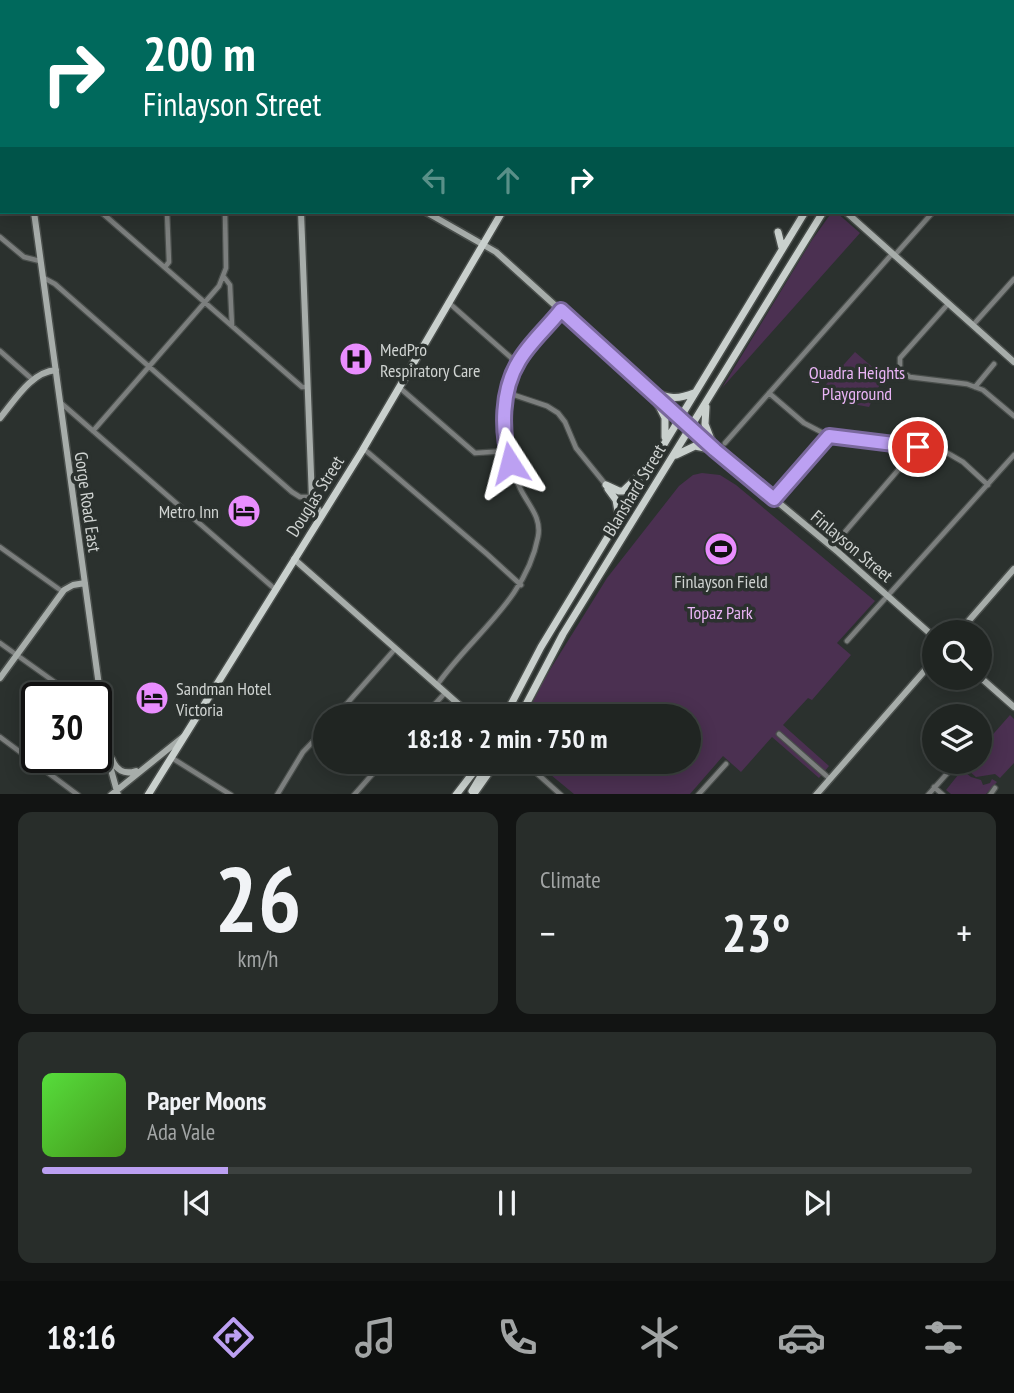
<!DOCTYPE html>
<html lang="en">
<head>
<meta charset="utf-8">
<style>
  :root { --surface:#202522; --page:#282d2a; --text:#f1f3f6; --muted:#a2a5a5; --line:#3d4240; --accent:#bca0f2 }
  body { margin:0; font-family:"PT Sans Narrow",sans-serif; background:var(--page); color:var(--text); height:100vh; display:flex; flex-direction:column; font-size:26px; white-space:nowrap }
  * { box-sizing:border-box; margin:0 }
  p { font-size:23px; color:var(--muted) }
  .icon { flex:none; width:38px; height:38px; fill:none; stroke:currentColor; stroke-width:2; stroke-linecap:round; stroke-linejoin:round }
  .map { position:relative; height:794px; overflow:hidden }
  .details { display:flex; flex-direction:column; gap:18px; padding:18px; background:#121413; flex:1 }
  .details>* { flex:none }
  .hud { position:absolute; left:0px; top:0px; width:1015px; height:214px; box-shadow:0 4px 18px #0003,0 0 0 2px var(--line); background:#00695c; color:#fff; overflow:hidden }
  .controls { position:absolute; left:922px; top:620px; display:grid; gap:14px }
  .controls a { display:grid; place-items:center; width:70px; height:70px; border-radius:50%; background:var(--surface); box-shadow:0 4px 18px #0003,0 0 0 2px var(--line); font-size:35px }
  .speed { position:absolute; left:21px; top:682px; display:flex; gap:14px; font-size:35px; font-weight:700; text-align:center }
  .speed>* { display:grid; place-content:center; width:91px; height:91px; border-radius:50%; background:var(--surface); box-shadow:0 4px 18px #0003,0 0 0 2px var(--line); line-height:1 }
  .speed .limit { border:4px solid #111; border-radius:10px; background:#fff; color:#111 }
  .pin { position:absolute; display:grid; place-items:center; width:60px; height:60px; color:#fff; margin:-30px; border:4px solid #fff; border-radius:50%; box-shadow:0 2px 7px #0007 }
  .me { position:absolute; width:77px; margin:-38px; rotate:351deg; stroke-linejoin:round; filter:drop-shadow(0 0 5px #0008) }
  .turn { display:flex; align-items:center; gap:24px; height:147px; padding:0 28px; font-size:32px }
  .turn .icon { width:91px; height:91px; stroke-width:2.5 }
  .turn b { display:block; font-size:49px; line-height:60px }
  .lanes { display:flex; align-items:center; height:66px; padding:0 28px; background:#0003; justify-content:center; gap:35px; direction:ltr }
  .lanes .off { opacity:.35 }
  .big { font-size:52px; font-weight:700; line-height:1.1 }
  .details .card { flex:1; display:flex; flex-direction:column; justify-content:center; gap:10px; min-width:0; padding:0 24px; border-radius:14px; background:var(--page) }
  .details .dial { align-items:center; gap:0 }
  .dial b { font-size:91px; line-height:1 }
  .song { display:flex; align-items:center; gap:21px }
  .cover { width:84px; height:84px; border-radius:10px; background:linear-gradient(135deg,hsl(110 70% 55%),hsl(100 70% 35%)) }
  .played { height:7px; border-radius:4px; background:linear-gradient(90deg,var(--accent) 20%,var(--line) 20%) }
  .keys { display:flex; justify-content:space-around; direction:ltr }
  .heat { display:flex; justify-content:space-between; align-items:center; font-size:38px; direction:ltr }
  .details .tiles { flex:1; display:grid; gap:18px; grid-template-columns:1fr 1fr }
  .card:last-child { grid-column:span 2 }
  .trip { position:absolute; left:313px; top:704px; width:388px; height:70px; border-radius:35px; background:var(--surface); box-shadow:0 4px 18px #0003,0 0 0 2px var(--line); font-weight:700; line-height:70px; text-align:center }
  .menu { display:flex; height:112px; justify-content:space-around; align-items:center; background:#0d0f0e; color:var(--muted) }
  .menu .icon { width:49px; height:49px }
  .menu .on { color:var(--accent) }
  .menu b { font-size:32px; color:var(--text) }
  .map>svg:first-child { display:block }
</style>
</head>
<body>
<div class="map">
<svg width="1014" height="795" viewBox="0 0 1014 795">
  <rect width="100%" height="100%" fill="#2b312e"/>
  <path fill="#4b3051" d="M832,212h4l24,21 -138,155 90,-148z
    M855,352l22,19 4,11 -12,25 -11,-2 -38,-14z
    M702,473l18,2 16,10 139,116 -38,42 14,12 -39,45 -4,-2 -25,27 46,41 -10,12 -47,-41 -31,35 -18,-16 -33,38h-116l-40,-33h156v-45h-164l17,-35 64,-103 72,-92 14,-11z
    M1010,715l4,4v44l-14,15 -5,-4 -19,3 -7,-6 -3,-6 3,-4h11v-12z
    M962,770l9,7 10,3 2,5 7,-2 2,-4 5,3 -11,12h-35l-5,-4z"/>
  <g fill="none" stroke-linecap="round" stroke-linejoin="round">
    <defs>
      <path id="street" d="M159,0v2
        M551,0l2,2
        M614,0l2,2
        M804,0l3,2
        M398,2l1,-2
        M819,2l1,-2
        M986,2l2,-2
        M1013,122l1,-1
        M0,137h2
        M101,212l201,175h5
        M0,237l24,20 16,4
        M894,256l39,-44
        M165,267l4,-5 -2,-50
        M224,277l6,8 2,41
        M44,278l11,6 237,208 8,5h12
        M448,302l69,61
        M948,304l-48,54v12l10,7 57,7 16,6 31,26
        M973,325l41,-46
        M0,351l33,29
        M975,387l19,-23
        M400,388l75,65 31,-2
        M508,393l39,13 11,7 7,9 11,26 30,37
        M769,393l35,30 21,11 119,17 19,11 25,23
        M61,403l215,187
        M93,431l126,-145 7,-18 -1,-56
        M725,443l167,-189
        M364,449l123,105 34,31
        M774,499l55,-63
        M0,547l63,45
        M832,547l86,-100
        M847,641l167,-186
        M0,643l77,55
        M437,685c35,-50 89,-85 101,-148 4,-20 -10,-32 -18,-49 -19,-37 -25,-92 -1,-128 12,-18 29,-33 41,-50
        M336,716l59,-67
        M424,716l21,-23
        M779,734l51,45
        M0,737l78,58
        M172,758l59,37
        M523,761l38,34
        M934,787l9,8
        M277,795l26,-43 23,-24
        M354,795l30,-34
        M698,795l28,-31
        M928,795l24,-27
        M990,795l5,-7"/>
      <path id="secondary" d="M3,0v2
        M294,0v2
        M34,212l76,554 8,29
        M301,212l11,288 10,15
        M426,212l70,40 219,198 123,102 96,85
        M846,212l168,150
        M0,418c15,-18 31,-46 56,-48
        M294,559l178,157
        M959,632l55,-63
        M980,677l34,30
        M0,678l64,-88 9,-5 12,-2
        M112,759c4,11 12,16 24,12
        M111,795l72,-58
        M816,795l118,-135"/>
      <path id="primary" d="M778,232l4,16
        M652,392l13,26v19
        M652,392c17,6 25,8 42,1
        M706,407l-1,17 10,26
        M676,455l19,-9 20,4
        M606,485l13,6h4l24,-23
        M608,489l8,11 3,17
        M505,716l36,-69 264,-435
        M520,716l43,-82 260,-422
        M472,791l18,-30
        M148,795l214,-344 140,-239
        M456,795l26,-34
        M473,795l24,-34"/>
      <path id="highway" d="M623,2l1,-2
        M938,2l1,-2
        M954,2l1,-2"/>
    </defs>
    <use href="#street" stroke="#494e4b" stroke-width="7"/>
    <use href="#secondary" stroke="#494e4b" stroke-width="9"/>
    <use href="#primary" stroke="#494e4b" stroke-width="10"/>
    <use href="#highway" stroke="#494e4b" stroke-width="10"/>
    <use href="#street" stroke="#7c7f7e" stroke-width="4.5"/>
    <use href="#secondary" stroke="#a7adaa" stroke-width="6"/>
    <use href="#primary" stroke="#c9d0cd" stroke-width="7"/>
    <use href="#highway" stroke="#e7f0ec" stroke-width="8"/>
  </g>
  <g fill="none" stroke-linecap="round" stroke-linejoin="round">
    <defs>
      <path id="route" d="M510,463c-9,-32 -9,-73 9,-102 11,-19 29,-34 42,-51l154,140 59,49 55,-63 89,11"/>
    </defs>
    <use href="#route" stroke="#7a689d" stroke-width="18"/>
    <use href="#route" stroke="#bca0f2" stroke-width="12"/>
  </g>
  <defs>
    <symbol id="hospital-disc" viewBox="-11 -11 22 22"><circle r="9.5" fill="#e98dfe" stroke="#2b312e"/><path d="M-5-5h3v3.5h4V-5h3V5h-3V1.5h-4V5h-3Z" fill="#111"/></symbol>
    <symbol id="hotel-disc" viewBox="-11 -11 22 22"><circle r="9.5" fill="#e98dfe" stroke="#2b312e"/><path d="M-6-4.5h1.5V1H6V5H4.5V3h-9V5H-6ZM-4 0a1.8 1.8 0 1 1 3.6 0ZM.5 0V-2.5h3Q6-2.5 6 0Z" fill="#111"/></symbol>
    <symbol id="stadium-disc" viewBox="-11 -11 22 22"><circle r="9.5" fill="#e98dfe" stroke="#2b312e"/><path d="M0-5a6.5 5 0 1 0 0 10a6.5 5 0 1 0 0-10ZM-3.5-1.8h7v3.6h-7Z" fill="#111"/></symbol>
  </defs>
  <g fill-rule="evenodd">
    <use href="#hospital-disc" x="337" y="340" width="38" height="38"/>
    <use href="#hotel-disc" x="225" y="492" width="38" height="38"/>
    <use href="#stadium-disc" x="702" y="530" width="38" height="38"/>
    <use href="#hotel-disc" x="133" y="679" width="38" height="38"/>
  </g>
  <g text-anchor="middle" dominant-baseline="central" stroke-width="7" stroke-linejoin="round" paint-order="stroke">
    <g font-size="18" fill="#cfd3d1" stroke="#2b312e" text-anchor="start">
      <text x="380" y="349">MedPro<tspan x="380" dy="21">Respiratory Care</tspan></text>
      <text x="219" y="511" text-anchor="end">Metro Inn</text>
      <text x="721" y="581" text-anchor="middle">Finlayson Field</text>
      <text x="176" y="688">Sandman Hotel<tspan x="176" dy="21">Victoria</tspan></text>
    </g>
    <g font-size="18" fill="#eab5f6" stroke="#2b312e">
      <text x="857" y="372">Quadra Heights<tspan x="857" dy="21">Playground</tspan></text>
      <text x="720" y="612">Topaz Park</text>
    </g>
    <g font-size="18" fill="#cfd3d1" stroke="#2b312e">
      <text transform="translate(634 490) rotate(-59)">Blanshard Street</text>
      <text transform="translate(315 496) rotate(-58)">Douglas Street</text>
      <text transform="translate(88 502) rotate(82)">Gorge Road East</text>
      <text transform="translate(852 546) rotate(40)">Finlayson Street</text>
    </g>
  </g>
</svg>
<div class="controls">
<a><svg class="icon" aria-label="search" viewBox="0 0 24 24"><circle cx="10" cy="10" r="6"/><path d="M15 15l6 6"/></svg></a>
<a><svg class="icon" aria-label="layers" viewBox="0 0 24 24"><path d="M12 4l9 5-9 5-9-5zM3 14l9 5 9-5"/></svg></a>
</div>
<div class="speed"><div class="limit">30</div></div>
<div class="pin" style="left:918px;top:447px;background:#d93025"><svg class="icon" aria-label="arrive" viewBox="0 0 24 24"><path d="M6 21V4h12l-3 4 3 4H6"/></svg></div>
<svg class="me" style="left:510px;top:463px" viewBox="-20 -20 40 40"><path d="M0-17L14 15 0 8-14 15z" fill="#bca0f2" stroke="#fff" stroke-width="4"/></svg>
<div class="trip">18:18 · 2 min · 750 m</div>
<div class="hud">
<div class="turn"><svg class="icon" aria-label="right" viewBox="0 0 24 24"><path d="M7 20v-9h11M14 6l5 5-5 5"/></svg><div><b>200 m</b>Finlayson Street</div></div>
<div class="lanes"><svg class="icon off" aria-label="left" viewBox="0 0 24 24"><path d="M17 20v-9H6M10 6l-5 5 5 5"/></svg><svg class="icon off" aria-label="ahead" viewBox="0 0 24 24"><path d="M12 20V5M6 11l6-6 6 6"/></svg><svg class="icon" aria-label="right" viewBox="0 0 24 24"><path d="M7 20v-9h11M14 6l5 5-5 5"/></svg></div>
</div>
</div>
<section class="details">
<div class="tiles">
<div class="card dial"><b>26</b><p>km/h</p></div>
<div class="card"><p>Climate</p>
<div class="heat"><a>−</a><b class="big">23°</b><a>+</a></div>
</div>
<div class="card">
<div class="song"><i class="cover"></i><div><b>Paper Moons</b><p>Ada Vale</p></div></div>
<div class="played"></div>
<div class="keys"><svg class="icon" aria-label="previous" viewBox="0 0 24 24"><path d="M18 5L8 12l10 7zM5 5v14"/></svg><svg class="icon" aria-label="pause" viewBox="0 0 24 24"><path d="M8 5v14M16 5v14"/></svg><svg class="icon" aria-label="next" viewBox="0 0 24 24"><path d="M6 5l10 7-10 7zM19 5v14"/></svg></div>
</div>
</div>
</section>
<nav class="menu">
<b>18:16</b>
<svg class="icon on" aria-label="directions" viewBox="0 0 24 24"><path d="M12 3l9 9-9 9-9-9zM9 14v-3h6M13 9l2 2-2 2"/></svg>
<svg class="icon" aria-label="music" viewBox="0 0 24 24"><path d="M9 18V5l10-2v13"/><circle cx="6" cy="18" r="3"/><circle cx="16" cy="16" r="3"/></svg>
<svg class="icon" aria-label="phone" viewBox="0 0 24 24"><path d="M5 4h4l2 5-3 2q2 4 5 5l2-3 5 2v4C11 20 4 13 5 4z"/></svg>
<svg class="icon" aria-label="climate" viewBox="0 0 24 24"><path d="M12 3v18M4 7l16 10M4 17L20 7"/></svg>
<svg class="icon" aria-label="car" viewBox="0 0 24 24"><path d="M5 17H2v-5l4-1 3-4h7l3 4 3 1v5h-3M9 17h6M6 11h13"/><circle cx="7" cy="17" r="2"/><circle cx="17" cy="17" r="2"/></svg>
<svg class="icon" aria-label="filters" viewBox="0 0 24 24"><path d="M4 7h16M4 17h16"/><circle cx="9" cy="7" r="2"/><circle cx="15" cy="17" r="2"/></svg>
</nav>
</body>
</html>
